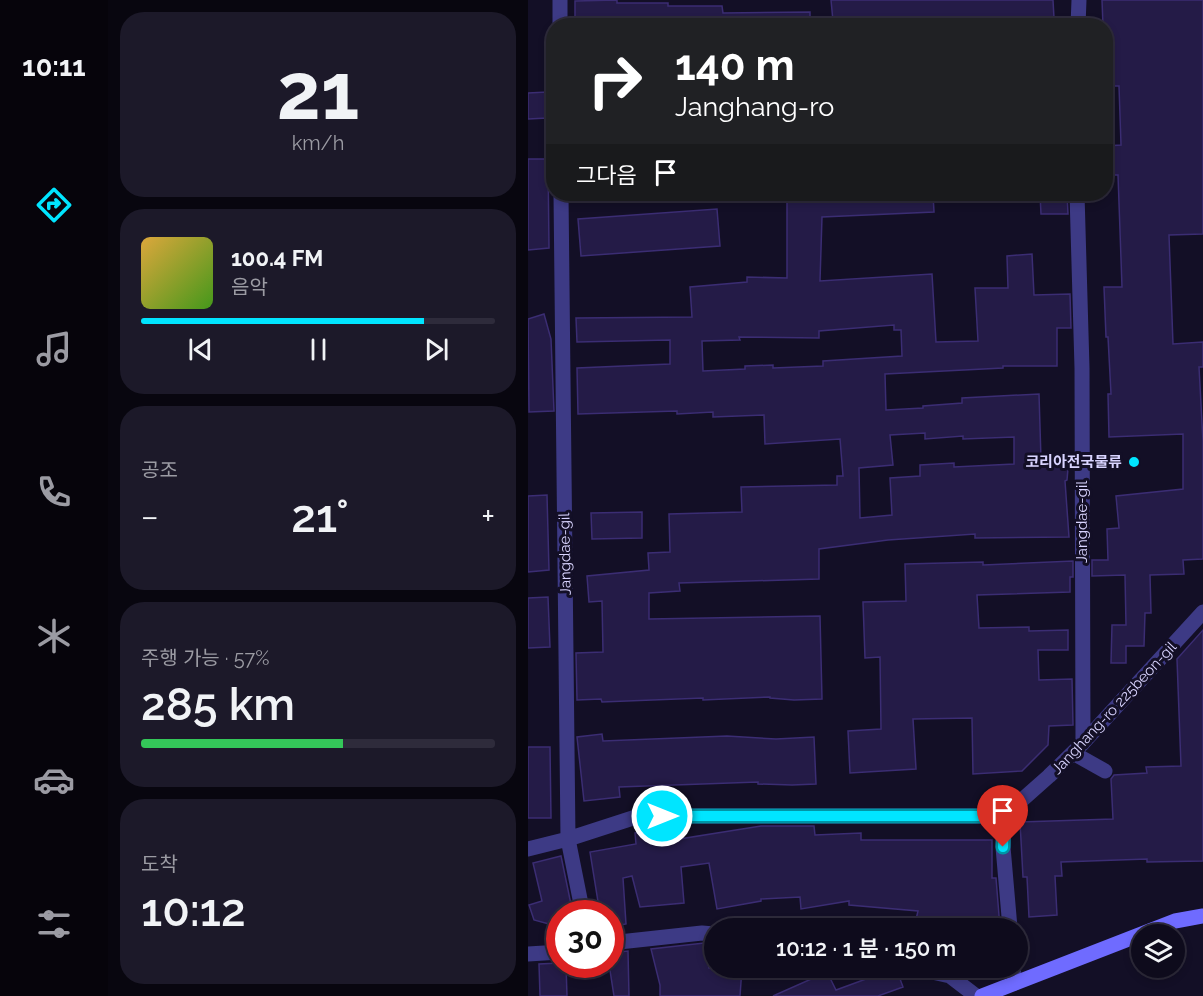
<!DOCTYPE html>
<html lang="ko">
<head>
<meta charset="utf-8">
<style>
  :root { --surface:#0e0b1c; --page:#1c1929; --text:#f1f3f6; --muted:#9b9ba3; --line:#2e2b3b; --accent:#00e5ff }
  body { margin:0; font-family:Raleway,"Noto Sans KR",sans-serif; background:var(--page); color:var(--text); height:100vh; display:flex; flex-direction:column; font-size:22px; white-space:nowrap }
  * { box-sizing:border-box; margin:0 }
  p { font-size:20px; color:var(--muted) }
  .icon { flex:none; width:33px; height:33px; fill:none; stroke:currentColor; stroke-width:2; stroke-linecap:round; stroke-linejoin:round }
  .map { position:relative; flex:1; overflow:hidden }
  .drawer { display:flex; flex-direction:column; gap:12px; padding:12px; background:#08060f; width:420px }
  .drawer>* { flex:none }
  .top-card { position:absolute; left:18px; top:18px; width:567px; height:183px; border-radius:24px; box-shadow:0 3px 9px #0003,0 0 0 2px var(--line); background:#202124; color:#fff; overflow:hidden }
  .tools { position:absolute; left:603px; top:924px; display:grid; gap:12px }
  .tools a { display:grid; place-items:center; width:54px; height:54px; border-radius:50%; background:var(--surface); box-shadow:0 3px 9px #0003,0 0 0 2px var(--line); font-size:30px }
  .speed { position:absolute; left:18px; top:900px; display:flex; gap:12px; font-size:30px; font-weight:700; text-align:center }
  .speed>* { display:grid; place-content:center; width:78px; height:78px; border-radius:50%; background:var(--surface); box-shadow:0 3px 9px #0003,0 0 0 2px var(--line); line-height:1 }
  .speed .limit { border:9px solid #d22; background:#fff; color:#111 }
  .pin { position:absolute; display:grid; place-items:center; width:51px; height:51px; color:#fff; margin:-62px -26px; border-radius:50% 50% 50% 0; rotate:-45deg; box-shadow:0 0 6px #0007 }
  .pin .icon { rotate:45deg }
  .me { position:absolute; width:66px; margin:-33px; rotate:90deg; stroke-linejoin:round; filter:drop-shadow(0 0 4px #0008) }
  .turn { display:flex; align-items:center; gap:21px; height:126px; padding:0 30px; font-size:27px }
  .turn .icon { width:78px; height:78px; stroke-width:2.5 }
  .turn b { display:block; font-size:42px; line-height:51px }
  .then { display:flex; align-items:center; height:57px; padding:0 30px; background:#0003; gap:12px; font-size:22px }
  .big { font-size:45px; font-weight:600; line-height:1.1 }
  .drawer .tile { flex:1; display:flex; flex-direction:column; justify-content:center; gap:9px; min-width:0; padding:0 21px; border-radius:24px; background:var(--page) }
  .drawer .dial { align-items:center; gap:0 }
  .dial b { font-size:78px; line-height:1 }
  .song { display:flex; align-items:center; gap:18px }
  .cover { width:72px; height:72px; border-radius:9px; background:linear-gradient(135deg,hsl(40 70% 55%),hsl(100 70% 35%)) }
  .played { height:6px; border-radius:3px; background:linear-gradient(90deg,var(--accent) 80%,var(--line) 80%) }
  .keys { display:flex; justify-content:space-around; direction:ltr }
  .heat { display:flex; justify-content:space-between; align-items:center; font-size:33px; direction:ltr }
  .charge { height:9px; border-radius:4px; background:linear-gradient(90deg,#34c759 57%,var(--line) 0) }
  .trip { position:absolute; left:176px; top:918px; width:324px; height:60px; border-radius:30px; background:var(--surface); box-shadow:0 3px 9px #0003,0 0 0 2px var(--line); font-weight:600; line-height:60px; text-align:center }
  main { display:flex; flex:1; min-height:0 }
  .dock { display:flex; flex-direction:column; width:108px; justify-content:space-around; align-items:center; background:#06040b; color:var(--muted) }
  .dock .icon { width:42px; height:42px }
  .dock .selected { color:var(--accent) }
  .dock b { font-size:27px; color:var(--text) }
  .map>svg:first-child { display:block }
</style>
</head>
<body>
<main>
<nav class="dock">
<b>10:11</b>
<svg class="icon selected" aria-label="directions" viewBox="0 0 24 24"><path d="M12 3l9 9-9 9-9-9zM9 14v-3h6M13 9l2 2-2 2"/></svg>
<svg class="icon" aria-label="music" viewBox="0 0 24 24"><path d="M9 18V5l10-2v13"/><circle cx="6" cy="18" r="3"/><circle cx="16" cy="16" r="3"/></svg>
<svg class="icon" aria-label="phone" viewBox="0 0 24 24"><path d="M5 4h4l2 5-3 2q2 4 5 5l2-3 5 2v4C11 20 4 13 5 4z"/></svg>
<svg class="icon" aria-label="climate" viewBox="0 0 24 24"><path d="M12 3v18M4 7l16 10M4 17L20 7"/></svg>
<svg class="icon" aria-label="car" viewBox="0 0 24 24"><path d="M5 17H2v-5l4-1 3-4h7l3 4 3 1v5h-3M9 17h6M6 11h13"/><circle cx="7" cy="17" r="2"/><circle cx="17" cy="17" r="2"/></svg>
<svg class="icon" aria-label="filters" viewBox="0 0 24 24"><path d="M4 7h16M4 17h16"/><circle cx="9" cy="7" r="2"/><circle cx="15" cy="17" r="2"/></svg>
</nav>
<section class="drawer">
<div class="tile dial"><b>21</b><p>km/h</p></div>
<div class="tile">
<div class="song"><i class="cover"></i><div><b>100.4 FM</b><p>음악</p></div></div>
<div class="played"></div>
<div class="keys"><svg class="icon" aria-label="previous" viewBox="0 0 24 24"><path d="M18 5L8 12l10 7zM5 5v14"/></svg><svg class="icon" aria-label="pause" viewBox="0 0 24 24"><path d="M8 5v14M16 5v14"/></svg><svg class="icon" aria-label="next" viewBox="0 0 24 24"><path d="M6 5l10 7-10 7zM19 5v14"/></svg></div>
</div>
<div class="tile"><p>공조</p>
<div class="heat"><a>−</a><b class="big">21°</b><a>+</a></div>
</div>
<div class="tile"><p>주행 가능 · 57%</p><b class="big">285 km</b><div class="charge"></div></div>
<div class="tile"><p>도착</p><b class="big">10:12</b></div>
</section>
<div class="map">
<svg width="675" height="996" viewBox="0 0 675 996">
  <rect width="100%" height="100%" fill="#130f26"/>
  <path fill="#241b47" stroke="#3b2d73" stroke-width="1.5" fill-rule="evenodd" d="M89,0v3h51v3h54l1,7 87,-1v14h-235v-25z
    M303,0h222l1,18 -114,7v-3h-49l-1,-5 -57,4z
    M574,0h101v234l-34,1 4,109 30,-2v25h-4l4,74v118l-20,1 1,14 -34,1 1,38h-6l-1,33h-18v17h-15l1,-38h14l-1,-50 -33,1v-16h16l-1,-31 12,-1 -3,-32 67,-7v-55l-74,3 -1,-43h3l-3,-57h-2l-2,-50h18l-4,-112h-12v-29l15,-1 -2,-59h-13v-60h-3z
    M19,92v26l-19,1v-26z
    M0,159h20l1,89 -21,2z
    M259,194h146l1,18 -112,5 -2,64 112,-7 4,68 42,-1 -3,-53h33l-1,-32 25,-2 2,41 36,-1 1,34h-14v38h-54v2l-118,6 1,36 37,-2v-2l39,-3v-5l77,-4 2,65 28,-2 -2,23 -2,1 4,56 -94,1v-4l-87,6 -69,9v30l-140,4 1,8 -31,2v26l171,-3 2,83 -28,1 -24,-2v-1l-67,3v-2l-101,4 -1,-3 -24,1 -1,-47 27,-1 -1,-51 -13,1 -2,-26 62,-6 -1,-17 22,-1 -1,-38 73,-2 -1,-25 96,-2v-9h6l-3,-37 -75,5 -1,-29 -51,2v-5l-36,2v-3l-99,3 -1,-46 93,-4v-24l-93,2 -1,-24 116,-1 -2,-30 57,-5v-5l40,1zM366,325v5h7l1,26 -79,5v5l-50,2v-3l-28,1v3l-42,2 -1,-30 38,-1 -1,-3 80,1v-7zM397,433v6l38,-3v3l51,-2v27l-60,3v-4l-34,2v11l-30,2 2,37 -32,3 -1,-50 34,-3 -3,-30z
    M512,194h27l1,20h-27z
    M189,209l3,37 -139,10 -3,-37z
    M16,314l7,25 3,72 -25,1 -1,-93z
    M19,495l2,75 -21,2v-76z
    M114,512v26l-50,1 -1,-26z
    M545,561v16h-3v15l-93,3 2,33 50,-1v4l39,-1v20h-30l1,30 33,-1 1,46 -24,1 -1,19 -26,26 -49,3 -1,-56 -59,1 3,50 -66,4 -2,-42 33,-2 -1,-72 -15,1 -2,-56 43,-1 -1,-37 78,-2v3z
    M20,597l2,50 -22,1v-50z
    M675,630v231l-56,1v-3l-86,3 1,14h-7l2,39 -28,2 -2,-40h-4l-3,-55 93,-3 -2,-40 3,-4 33,-2 -1,-6 35,-1 -4,-107z
    M74,734l1,7 124,-5 49,3 38,-2 2,47 -24,1 -34,-1v-2l-139,5 1,10 -36,4 -7,-64z
    M0,747h22l1,71h-23z
    M233,826h53l1,9 46,-2v7h131v38h4l4,50h-86l4,-17 -69,-6v-4l-48,8 -1,-12 -39,2v2l-44,8 -8,-46 -28,4 3,36 -44,4 -8,-31 -9,2 3,46 -16,3v-13h-10l-10,-62 46,-8 -1,-11 44,-4v10z
    M33,856l12,58h-13v13l-26,-7 -5,-15 13,-4 -9,-38z
    M176,943l5,25h33l-2,28h-80v-11l-9,-36z
    M100,951l1,45h-15l-5,-32 1,-11z
    M32,963l6,1 1,32h-27l-1,-32z
    M368,968l7,19 -25,9h-105l54,-24 9,18z"/>
  <g fill="none" stroke-linecap="round" stroke-linejoin="round">
    <path stroke="#3d3a85" stroke-width="15" d="M32,0v26
      M550,26l1,-26
      M33,194l7,645 15,75
      M549,194l5,174 1,375
      M545,753l32,18
      M476,816l-1,31 7,81
      M0,849l40,-10 71,-23h365l45,-40 34,-33 120,-131
      M82,943l92,-10 12,1
      M0,954l32,-2
      M386,968l36,8 26,20
      M485,968l2,15"/>
    <path stroke="#6f6bff" stroke-width="15" d="M454,996l193,-75 28,-5"/>
  </g>
  <g fill="none" stroke-linecap="round" stroke-linejoin="round">
    <defs>
      <path id="route" d="M134,816h342l-1,31"/>
    </defs>
    <use href="#route" stroke="#0095a6" stroke-width="15"/>
    <use href="#route" stroke="#00e5ff" stroke-width="10"/>
  </g>
  <circle fill="#00e5ff" stroke="#130f26" stroke-width="2" cx="606" cy="462" r="6"/>
  <g text-anchor="middle" dominant-baseline="central" stroke-width="6" stroke-linejoin="round" paint-order="stroke">
    <g font-size="15" font-weight="bold" fill="#d9d4ff" stroke="#130f26" text-anchor="end">
      <text x="594" y="462">코리아전국물류</text>
    </g>
    <g font-size="15" fill="#d9d4ff" stroke="#130f26">
      <text transform="translate(554 522) rotate(-90)">Jangdae-gil</text>
      <text transform="translate(37 554) rotate(-91)">Jangdae-gil</text>
      <text transform="translate(586 708) rotate(-47)">Janghang-ro 225beon-gil</text>
    </g>
  </g>
</svg>
<div class="tools">
<a><svg class="icon" aria-label="layers" viewBox="0 0 24 24"><path d="M12 4l9 5-9 5-9-5zM3 14l9 5 9-5"/></svg></a>
</div>
<div class="speed"><div class="limit">30</div></div>
<div class="pin" style="left:475px;top:847px;background:#d93025"><svg class="icon" aria-label="arrive" viewBox="0 0 24 24"><path d="M6 21V4h12l-3 4 3 4H6"/></svg></div>
<svg class="me" style="left:134px;top:816px" viewBox="-20 -20 40 40"><circle r="17" fill="#00e5ff" stroke="#fff" stroke-width="3"/><path d="M0-11L8 9 0 5-8 9z" fill="#fff"/></svg>
<div class="trip">10:12 · 1 분 · 150 m</div>
<div class="top-card">
<div class="turn"><svg class="icon" aria-label="right" viewBox="0 0 24 24"><path d="M7 20v-9h11M14 6l5 5-5 5"/></svg><div><b>140 m</b>Janghang-ro</div></div>
<div class="then">그다음<svg class="icon" aria-label="arrive" viewBox="0 0 24 24"><path d="M6 21V4h12l-3 4 3 4H6"/></svg></div>
</div>
</div>
</main>
</body>
</html>
